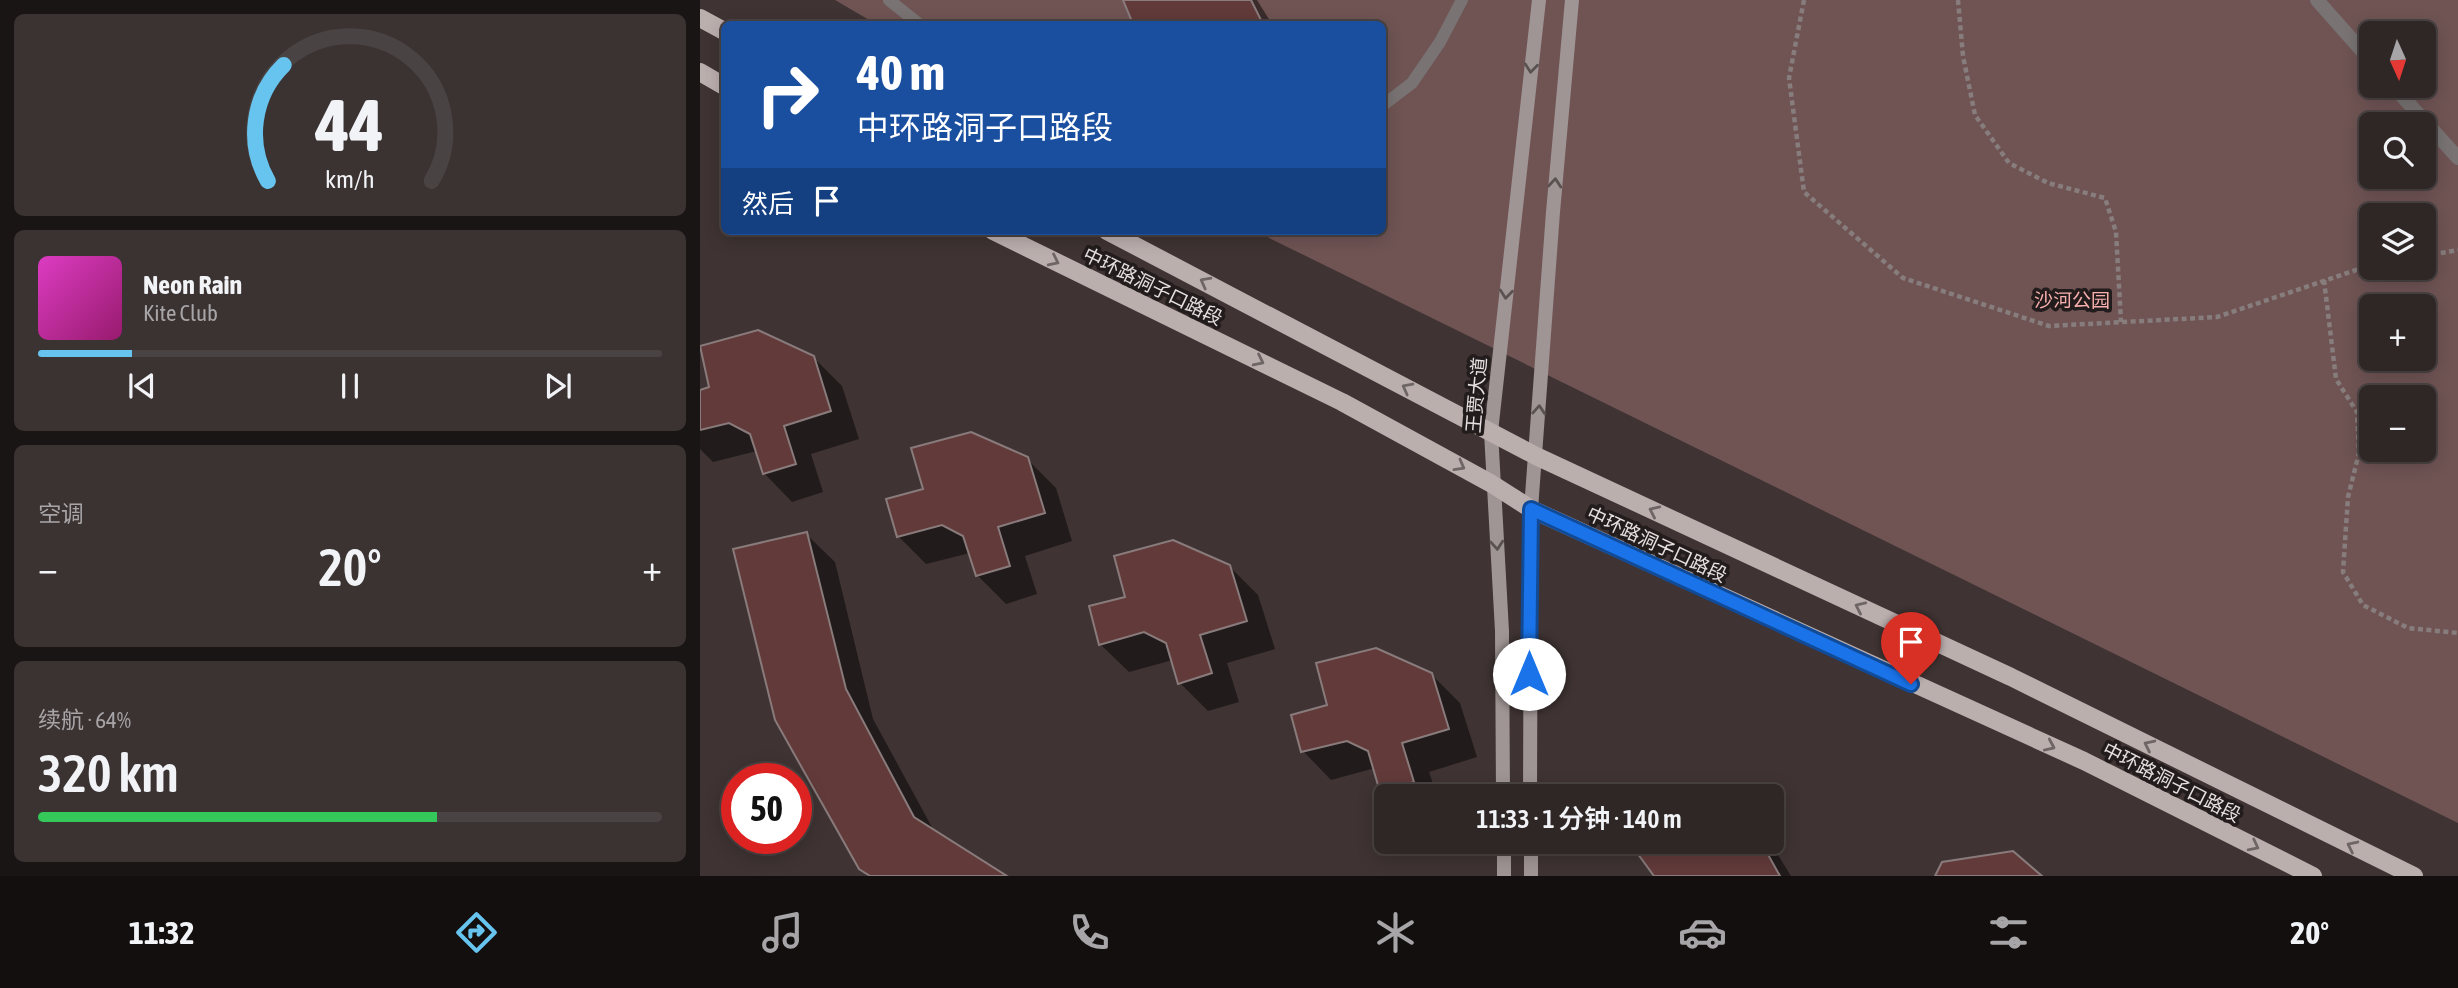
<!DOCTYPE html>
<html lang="zh">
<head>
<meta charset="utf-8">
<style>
  :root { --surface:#2f2626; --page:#3b3232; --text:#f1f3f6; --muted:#a7a5a7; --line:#4a4343; --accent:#67c4ef }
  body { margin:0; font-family:"Asap Condensed","Noto Sans SC",sans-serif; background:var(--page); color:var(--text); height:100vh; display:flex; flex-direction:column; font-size:26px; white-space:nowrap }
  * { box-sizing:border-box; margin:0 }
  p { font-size:23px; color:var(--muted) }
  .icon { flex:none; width:38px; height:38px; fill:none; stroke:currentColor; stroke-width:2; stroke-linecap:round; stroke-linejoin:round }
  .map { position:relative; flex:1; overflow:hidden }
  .drawer { display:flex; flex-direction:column; gap:14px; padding:14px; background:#1a1515; width:700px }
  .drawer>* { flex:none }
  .banner { position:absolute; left:21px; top:21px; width:665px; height:214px; border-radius:10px; box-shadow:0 4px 18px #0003,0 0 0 2px var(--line); background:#1a4fa0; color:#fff; overflow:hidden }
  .needle { width:46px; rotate:177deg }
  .controls { position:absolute; left:1659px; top:21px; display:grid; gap:14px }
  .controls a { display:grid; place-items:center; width:77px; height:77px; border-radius:10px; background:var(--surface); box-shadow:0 4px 18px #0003,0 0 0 2px var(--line); font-size:35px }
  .speed { position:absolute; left:21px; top:763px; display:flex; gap:14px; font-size:35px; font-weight:700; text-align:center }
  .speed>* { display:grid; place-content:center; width:91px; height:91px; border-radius:50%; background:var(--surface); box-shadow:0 4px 18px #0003,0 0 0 2px var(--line); line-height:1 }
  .speed .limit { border:10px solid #d22; background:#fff; color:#111 }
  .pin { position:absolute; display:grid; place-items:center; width:60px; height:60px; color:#fff; margin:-72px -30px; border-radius:50% 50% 50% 0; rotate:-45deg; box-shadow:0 0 7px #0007 }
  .pin .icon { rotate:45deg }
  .me { position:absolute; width:77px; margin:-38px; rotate:0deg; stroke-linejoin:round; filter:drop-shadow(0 0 5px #0008) }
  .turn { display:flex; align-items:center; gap:24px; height:147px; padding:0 21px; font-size:32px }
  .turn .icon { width:91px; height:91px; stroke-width:2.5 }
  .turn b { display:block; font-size:49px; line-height:60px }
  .then { display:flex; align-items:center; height:66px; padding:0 21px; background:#0003; gap:14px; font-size:26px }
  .big { font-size:52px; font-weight:600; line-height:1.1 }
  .drawer .card { flex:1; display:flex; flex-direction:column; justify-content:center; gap:10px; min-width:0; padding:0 24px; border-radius:10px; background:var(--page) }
  .drawer .dial { align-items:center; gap:0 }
  .dial svg { height:182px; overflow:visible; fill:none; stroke:var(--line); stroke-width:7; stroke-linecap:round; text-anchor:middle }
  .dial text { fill:var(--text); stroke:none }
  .song { display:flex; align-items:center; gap:21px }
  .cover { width:84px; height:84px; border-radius:10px; background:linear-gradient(135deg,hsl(310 70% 55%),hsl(320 70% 35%)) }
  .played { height:7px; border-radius:4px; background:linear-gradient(90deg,var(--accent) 15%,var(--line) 15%) }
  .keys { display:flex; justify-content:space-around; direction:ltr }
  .heat { display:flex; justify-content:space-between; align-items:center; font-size:38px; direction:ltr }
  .charge { height:10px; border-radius:5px; background:linear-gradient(90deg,#34c759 64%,var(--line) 0) }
  .trip { position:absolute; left:674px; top:784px; width:410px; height:70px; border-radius:10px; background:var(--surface); box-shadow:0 4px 18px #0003,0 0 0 2px var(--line); font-weight:600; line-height:70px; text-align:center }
  .dock { display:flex; height:112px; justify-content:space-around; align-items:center; background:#130f0f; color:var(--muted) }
  .dock .icon { width:49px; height:49px }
  .dock .active { color:var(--accent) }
  .dock b { font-size:32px; color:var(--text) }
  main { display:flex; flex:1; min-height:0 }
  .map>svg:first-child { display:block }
</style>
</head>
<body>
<main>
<section class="drawer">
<div class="card dial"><svg viewBox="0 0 100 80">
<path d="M14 69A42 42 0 1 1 86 69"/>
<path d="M14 69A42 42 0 0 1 21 18" stroke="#67c4ef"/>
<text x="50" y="56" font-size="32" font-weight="700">44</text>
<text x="50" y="72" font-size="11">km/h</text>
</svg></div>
<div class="card">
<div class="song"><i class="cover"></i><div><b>Neon Rain</b><p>Kite Club</p></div></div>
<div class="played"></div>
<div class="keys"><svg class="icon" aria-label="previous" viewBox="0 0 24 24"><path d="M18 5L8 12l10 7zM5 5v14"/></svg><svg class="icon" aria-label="pause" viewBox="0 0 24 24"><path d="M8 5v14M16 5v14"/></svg><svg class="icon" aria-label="next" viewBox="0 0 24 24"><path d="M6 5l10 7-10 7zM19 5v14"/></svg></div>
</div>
<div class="card"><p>空调</p>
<div class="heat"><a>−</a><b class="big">20°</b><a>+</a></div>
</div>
<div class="card"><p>续航 · 64%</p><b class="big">320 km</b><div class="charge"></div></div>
</section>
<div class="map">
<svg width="1758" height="876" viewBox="0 0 1758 876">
  <rect width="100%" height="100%" fill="#3f3333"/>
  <path fill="#705454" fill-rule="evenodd" d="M135,0h1623v823l-1203,-592h127v-207h-506zM1671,33h53v53h-53zM1671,124h53v53h-53zM1671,215h53v53h-53zM1671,306h53v53h-53zM1671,397h53v53h-53z"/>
  <path fill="#0007" d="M423,0h134l15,24h-137z
    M57,332l56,25 29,29 17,53 -48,15 12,38 -31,10 -28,-29 -7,-22 -44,11 -13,-13v-58l11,-2 -11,-42z
    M327,459l29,29 16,53 -47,15 12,38 -31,10 -29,-29 -7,-22 -44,11 -28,-28z
    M106,534l29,28 38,157 61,112 70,45h-136l-8,-8z
    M529,566l29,29 17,54 -48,14 12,39 -31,9 -28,-28 -7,-23 -44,12 -29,-28z
    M731,674l29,29 17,54 -48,15 8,24h-50l-5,-5 -7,-23 -44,12 -28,-29z
    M951,842h119l21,34h-135l-19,-26z"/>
  <path fill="#623a3a" stroke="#897b7b" stroke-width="2" d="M423,0h128l12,24h-130z
    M58,330l56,26 17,55 -47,15 12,38 -33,10 -13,-40 -21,-11 -29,7v-40l9,-3 -9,-41z
    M271,432l57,25 17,56 -47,14 12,39 -34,10 -13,-40 -21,-11 -45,12 -11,-38 37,-10 -12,-41z
    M107,532l39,157 68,128 93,59h-137l-11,-7 -84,-149 -42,-171z
    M473,540l57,25 17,56 -47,14 12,38 -34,11 -12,-41 -22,-11 -45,13 -10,-39 36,-9 -11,-41z
    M676,648l56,25 17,56 -47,14 12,39 -34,10 -12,-41 -21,-10 -46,11 -10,-37 36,-10 -11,-42z
    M948,842h113l19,34h-126l-19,-26z
    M1313,851l29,25h-107l7,-14z"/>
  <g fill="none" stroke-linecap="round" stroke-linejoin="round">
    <path stroke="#877d7d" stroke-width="4.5" stroke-dasharray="5 3.5" stroke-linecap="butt" d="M1104,0l-15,78 15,114 99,86 146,48 168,-9 154,-52
      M1258,0l5,56 12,59 34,48 39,20 57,15 11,34 5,90
      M1724,256l34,-6
      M1624,280l12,99 21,33 2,41 -11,44 -5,75 20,33 45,23 50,5"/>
    <path stroke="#797373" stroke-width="12" d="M189,0l30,24
      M682,106l30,-23 28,-41 22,-42"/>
    <path stroke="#797373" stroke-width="14" d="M1617,0l54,61
      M1693,86l65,72"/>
    <path stroke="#9f9594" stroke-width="14" d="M803,796l-1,-165 -11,-199 48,-432
      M830,796l1,-287 22,-297 19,-212
      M804,842v34
      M831,842v34"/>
    <path stroke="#bbafae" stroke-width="18" d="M0,18l24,13
      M0,72l24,14
      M293,231l349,171 150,82 39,25 553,252 229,115
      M407,231l429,225 475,221 403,199"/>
  </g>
  <defs><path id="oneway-chevron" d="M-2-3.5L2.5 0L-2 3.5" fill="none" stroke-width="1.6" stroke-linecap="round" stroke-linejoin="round" transform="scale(1.75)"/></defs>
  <g stroke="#5a5252">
    <use href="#oneway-chevron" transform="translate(831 68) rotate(96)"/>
    <use href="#oneway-chevron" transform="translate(855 183) rotate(-85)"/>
    <use href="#oneway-chevron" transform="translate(806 294) rotate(96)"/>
    <use href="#oneway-chevron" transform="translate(839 410) rotate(-86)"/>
    <use href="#oneway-chevron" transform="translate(797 545) rotate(86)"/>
  </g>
  <g stroke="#6e6665">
    <use href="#oneway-chevron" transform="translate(354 261) rotate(26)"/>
    <use href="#oneway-chevron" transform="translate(505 282) rotate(-152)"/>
    <use href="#oneway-chevron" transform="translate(559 361) rotate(26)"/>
    <use href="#oneway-chevron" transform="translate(707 388) rotate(-152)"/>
    <use href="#oneway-chevron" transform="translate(760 466) rotate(29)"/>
    <use href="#oneway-chevron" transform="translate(954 511) rotate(-155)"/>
    <use href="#oneway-chevron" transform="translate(1160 607) rotate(-155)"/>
    <use href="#oneway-chevron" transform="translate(1449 745) rotate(-154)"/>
    <use href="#oneway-chevron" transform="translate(1350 746) rotate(24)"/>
    <use href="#oneway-chevron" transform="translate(1554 846) rotate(27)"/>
    <use href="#oneway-chevron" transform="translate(1652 846) rotate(-154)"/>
  </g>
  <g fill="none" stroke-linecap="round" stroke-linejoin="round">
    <defs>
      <path id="route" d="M829,674l2,-165 380,175"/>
    </defs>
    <use href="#route" stroke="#114b97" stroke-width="18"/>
    <use href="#route" stroke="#1a73e8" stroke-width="12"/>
  </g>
  <g text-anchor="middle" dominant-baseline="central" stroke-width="7" stroke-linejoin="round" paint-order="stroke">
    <g font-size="19" fill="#e8e0e0" stroke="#221c1c">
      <text transform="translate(453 286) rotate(26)">中环路洞子口路段</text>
      <text transform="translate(776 395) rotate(-85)">王贾大道</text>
      <text transform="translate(957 544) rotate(25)">中环路洞子口路段</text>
      <text transform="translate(1472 782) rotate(27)">中环路洞子口路段</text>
    </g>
    <g font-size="19" fill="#f8afad" stroke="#221c1c">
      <text x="1372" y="300">沙河公园</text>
    </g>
  </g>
</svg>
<div class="controls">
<a><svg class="needle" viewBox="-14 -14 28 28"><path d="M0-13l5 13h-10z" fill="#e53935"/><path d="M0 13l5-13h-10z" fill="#a7a5a7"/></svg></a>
<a><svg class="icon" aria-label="search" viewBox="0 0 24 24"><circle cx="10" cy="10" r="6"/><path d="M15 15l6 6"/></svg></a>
<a><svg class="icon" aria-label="layers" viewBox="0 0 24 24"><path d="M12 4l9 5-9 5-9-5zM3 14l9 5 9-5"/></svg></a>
<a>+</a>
<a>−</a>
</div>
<div class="speed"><div class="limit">50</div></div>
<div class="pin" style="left:1211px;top:684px;background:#d93025"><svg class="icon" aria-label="arrive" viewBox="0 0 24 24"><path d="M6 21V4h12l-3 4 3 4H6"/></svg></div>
<svg class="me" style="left:829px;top:674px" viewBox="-20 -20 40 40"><circle r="19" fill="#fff"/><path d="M0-13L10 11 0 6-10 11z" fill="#1a73e8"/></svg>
<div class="trip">11:33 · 1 分钟 · 140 m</div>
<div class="banner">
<div class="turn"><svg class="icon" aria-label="right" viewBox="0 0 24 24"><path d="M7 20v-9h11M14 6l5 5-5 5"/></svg><div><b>40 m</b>中环路洞子口路段</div></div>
<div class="then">然后<svg class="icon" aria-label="arrive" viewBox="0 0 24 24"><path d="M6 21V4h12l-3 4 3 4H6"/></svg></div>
</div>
</div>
</main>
<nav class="dock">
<b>11:32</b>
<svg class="icon active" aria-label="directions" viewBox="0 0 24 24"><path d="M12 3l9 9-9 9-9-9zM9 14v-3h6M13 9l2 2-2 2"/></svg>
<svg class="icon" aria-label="music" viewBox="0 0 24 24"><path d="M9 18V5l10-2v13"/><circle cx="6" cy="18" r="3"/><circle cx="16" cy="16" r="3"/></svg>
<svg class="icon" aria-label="phone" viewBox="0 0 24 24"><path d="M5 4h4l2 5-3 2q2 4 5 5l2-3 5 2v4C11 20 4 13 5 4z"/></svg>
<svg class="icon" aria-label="climate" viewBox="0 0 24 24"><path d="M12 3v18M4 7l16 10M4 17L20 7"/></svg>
<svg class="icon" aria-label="car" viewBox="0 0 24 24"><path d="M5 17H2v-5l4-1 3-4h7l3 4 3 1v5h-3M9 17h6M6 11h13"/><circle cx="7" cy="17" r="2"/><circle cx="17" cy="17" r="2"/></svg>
<svg class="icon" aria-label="filters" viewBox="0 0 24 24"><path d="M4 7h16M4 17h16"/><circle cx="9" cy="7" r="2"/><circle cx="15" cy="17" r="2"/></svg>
<b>20°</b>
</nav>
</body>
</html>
